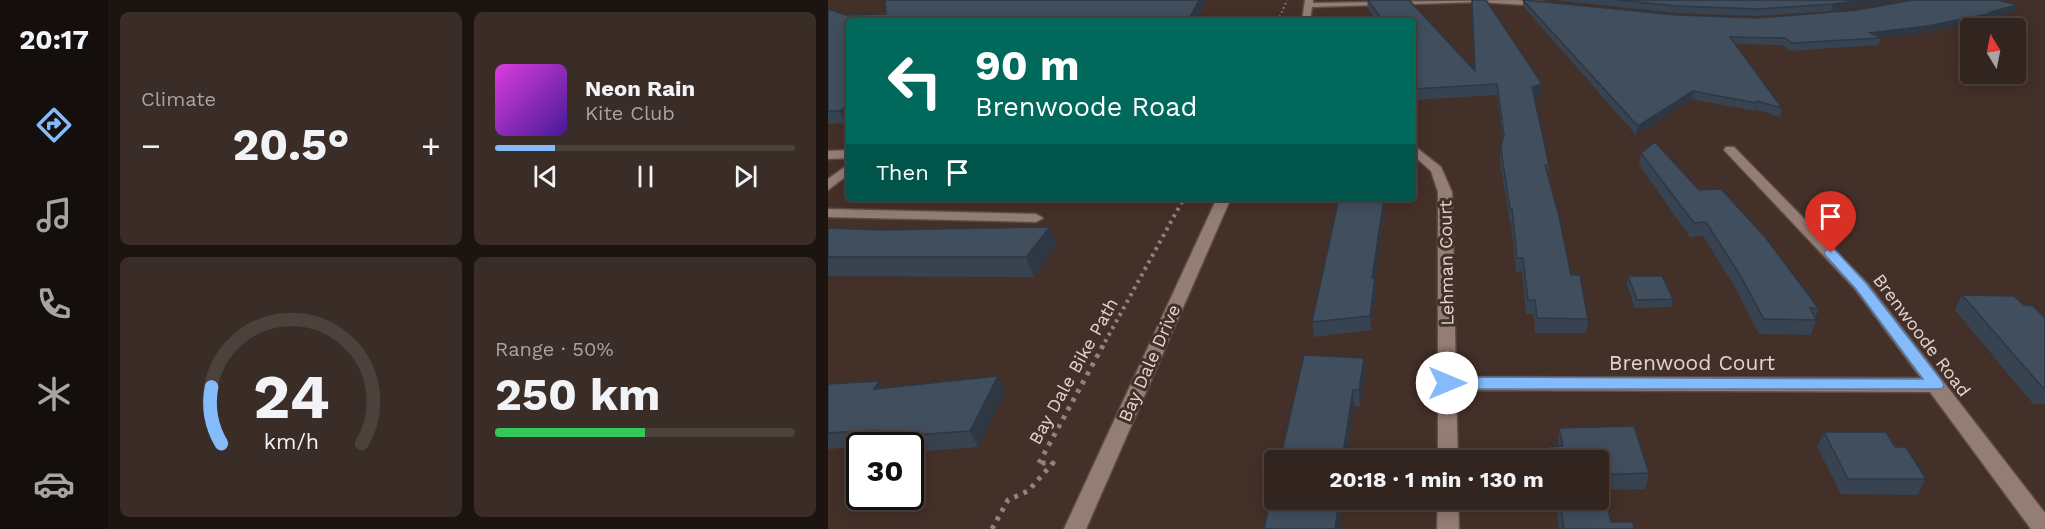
<!DOCTYPE html>
<html lang="en">
<head>
<meta charset="utf-8">
<style>
  :root { --surface:#32241e; --page:#3a2c27; --text:#f1f3f6; --muted:#a8a4a4; --line:#4d413c; --accent:#86bbfb }
  body { margin:0; font-family:"Work Sans",sans-serif; background:var(--page); color:var(--text); height:100vh; display:flex; flex-direction:column; font-size:22px; white-space:nowrap }
  * { box-sizing:border-box; margin:0 }
  p { font-size:20px; color:var(--muted) }
  .icon { flex:none; width:33px; height:33px; fill:none; stroke:currentColor; stroke-width:2; stroke-linecap:round; stroke-linejoin:round }
  .map { position:relative; flex:1; overflow:hidden }
  .drawer { display:flex; flex-direction:column; gap:12px; padding:12px; background:#1c1410; width:720px }
  .drawer>* { flex:none }
  .guide { position:absolute; left:18px; top:18px; width:570px; height:183px; border-radius:6px; box-shadow:0 3px 15px #0003,0 0 0 2px var(--line); background:#00695c; color:#fff; overflow:hidden }
  .needle { width:39px; rotate:350deg }
  .controls { position:absolute; left:1132px; top:18px; display:grid; gap:12px }
  .controls a { display:grid; place-items:center; width:66px; height:66px; border-radius:6px; background:var(--surface); box-shadow:0 3px 15px #0003,0 0 0 2px var(--line); font-size:30px }
  .speed { position:absolute; left:18px; top:432px; display:flex; gap:12px; font-size:30px; font-weight:700; text-align:center }
  .speed>* { display:grid; place-content:center; width:78px; height:78px; border-radius:50%; background:var(--surface); box-shadow:0 3px 15px #0003,0 0 0 2px var(--line); line-height:1 }
  .speed .limit { border:3px solid #111; border-radius:9px; background:#fff; color:#111 }
  .pin { position:absolute; display:grid; place-items:center; width:51px; height:51px; color:#fff; margin:-62px -26px; border-radius:50% 50% 50% 0; rotate:-45deg; box-shadow:0 0 6px #0007 }
  .pin .icon { rotate:45deg }
  .me { position:absolute; width:66px; margin:-33px; rotate:90deg; stroke-linejoin:round; filter:drop-shadow(0 0 4px #0008) }
  .turn { display:flex; align-items:center; gap:21px; height:126px; padding:0 30px; font-size:27px }
  .turn .icon { width:78px; height:78px; stroke-width:2.5 }
  .turn b { display:block; font-size:42px; line-height:51px }
  .then { display:flex; align-items:center; height:57px; padding:0 30px; background:#0003; gap:12px; font-size:22px }
  .big { font-size:45px; font-weight:700; line-height:1.1 }
  .drawer .card { flex:1; display:flex; flex-direction:column; justify-content:center; gap:9px; min-width:0; padding:0 21px; border-radius:9px; background:var(--page) }
  .drawer .dial { align-items:center; gap:0 }
  .dial svg { height:156px; overflow:visible; fill:none; stroke:var(--line); stroke-width:7; stroke-linecap:round; text-anchor:middle }
  .dial text { fill:var(--text); stroke:none }
  .song { display:flex; align-items:center; gap:18px }
  .cover { width:72px; height:72px; border-radius:9px; background:linear-gradient(135deg,hsl(300 70% 55%),hsl(260 70% 35%)) }
  .played { height:6px; border-radius:3px; background:linear-gradient(90deg,var(--accent) 20%,var(--line) 20%) }
  .keys { display:flex; justify-content:space-around; direction:ltr }
  .heat { display:flex; justify-content:space-between; align-items:center; font-size:33px; direction:ltr }
  .charge { height:9px; border-radius:4px; background:linear-gradient(90deg,#34c759 50%,var(--line) 0) }
  .drawer .tiles { flex:1; display:grid; gap:12px; grid-template-columns:repeat(2,1fr) }
  .trip { position:absolute; left:436px; top:450px; width:345px; height:60px; border-radius:6px; background:var(--surface); box-shadow:0 3px 15px #0003,0 0 0 2px var(--line); font-weight:700; line-height:60px; text-align:center }
  main { display:flex; flex:1; min-height:0 }
  .dock { display:flex; flex-direction:column; width:108px; justify-content:space-around; align-items:center; background:#140e0c; color:var(--muted) }
  .dock .icon { width:42px; height:42px }
  .dock .current { color:var(--accent) }
  .dock b { font-size:27px; color:var(--text) }
  .map>svg:first-child { display:block }
</style>
</head>
<body>
<main>
<nav class="dock">
<b>20:17</b>
<svg class="icon current" aria-label="directions" viewBox="0 0 24 24"><path d="M12 3l9 9-9 9-9-9zM9 14v-3h6M13 9l2 2-2 2"/></svg>
<svg class="icon" aria-label="music" viewBox="0 0 24 24"><path d="M9 18V5l10-2v13"/><circle cx="6" cy="18" r="3"/><circle cx="16" cy="16" r="3"/></svg>
<svg class="icon" aria-label="phone" viewBox="0 0 24 24"><path d="M5 4h4l2 5-3 2q2 4 5 5l2-3 5 2v4C11 20 4 13 5 4z"/></svg>
<svg class="icon" aria-label="climate" viewBox="0 0 24 24"><path d="M12 3v18M4 7l16 10M4 17L20 7"/></svg>
<svg class="icon" aria-label="car" viewBox="0 0 24 24"><path d="M5 17H2v-5l4-1 3-4h7l3 4 3 1v5h-3M9 17h6M6 11h13"/><circle cx="7" cy="17" r="2"/><circle cx="17" cy="17" r="2"/></svg>
</nav>
<section class="drawer">
<div class="tiles">
<div class="card"><p>Climate</p>
<div class="heat"><a>−</a><b class="big">20.5°</b><a>+</a></div>
</div>
<div class="card">
<div class="song"><i class="cover"></i><div><b>Neon Rain</b><p>Kite Club</p></div></div>
<div class="played"></div>
<div class="keys"><svg class="icon" aria-label="previous" viewBox="0 0 24 24"><path d="M18 5L8 12l10 7zM5 5v14"/></svg><svg class="icon" aria-label="pause" viewBox="0 0 24 24"><path d="M8 5v14M16 5v14"/></svg><svg class="icon" aria-label="next" viewBox="0 0 24 24"><path d="M6 5l10 7-10 7zM19 5v14"/></svg></div>
</div>
<div class="card dial"><svg viewBox="0 0 100 80">
<path d="M14 69A42 42 0 1 1 86 69"/>
<path d="M14 69A42 42 0 0 1 9 40" stroke="#86bbfb"/>
<text x="50" y="56" font-size="32" font-weight="700">24</text>
<text x="50" y="72" font-size="11">km/h</text>
</svg></div>
<div class="card"><p>Range · 50%</p><b class="big">250 km</b><div class="charge"></div></div>
</div>
</section>
<div class="map">
<svg width="1217" height="529" viewBox="0 0 1217 529">
  <rect width="100%" height="100%" fill="#433028"/>
  <g fill="none" stroke-linecap="round" stroke-linejoin="round">
    <defs>
      <path id="minor" d="M477,0h8v3l203,-3 27,2 4,2 -4,2 -64,-4 -167,5 -2,14h-8z
        M585,145l28,22 11,25 4,185 465,1 -66,-89 -131,-139 2,-3h8l133,136 178,230v16h-14l-101,-137 -474,-2 2,70h-20v-268l-7,-21 -18,-16z
        M21,150v8l-21,1v-8z
        M21,164v10l-21,16v-11z
        M389,198h14l-145,331h-22z
        M0,209l208,5 7,4 -7,4 -208,-5z
        M610,500h20l1,29h-22z"/>
    </defs>
    <use href="#minor" stroke="#5d4c45" stroke-width="3"/>
    <path stroke="#92827c" stroke-width="2" stroke-dasharray="1.5 3" stroke-linecap="butt" d="M450,21l9,-21"/>
    <path stroke="#92827c" stroke-width="4" stroke-dasharray="3 4.5" stroke-linecap="butt" d="M277,342l79,-144"/>
    <path stroke="#92827c" stroke-width="5" stroke-dasharray="4 6" stroke-linecap="butt" d="M211,463l67,-123
      M164,529l16,-29 20,-9 25,-28h-14"/>
    <use href="#minor" fill="#947d74" fill-rule="evenodd"/>
  </g>
  <path fill="#384351" d="M378,0l-10,21h-347l-3,102 -18,1v-115l18,6z
    M534,0h47l65,70 -2,-70 70,84 -1,11 -7,2 15,68 -1,9 23,101 17,44 -2,14h-51l-1,-19h-8l-4,-43 -6,1 -5,-50h-1l-9,-54 -1,-10 1,-12 2,-6 -6,-45 -84,5v-79h-36l-9,-13 -1,-8z
    M695,0l154,15 81,3 99,-8 160,-5 -3,7 -23,6 -1,1 -66,14 -43,5 -3,7 -88,6 -7,-6 -47,-1 46,64 -2,9 -25,-8 -1,2 -62,-12 -56,36 -113,-129z
    M727,0h347l-71,11 -75,5 -80,-3z
    M813,153l58,37 120,119 -4,9 1,2 -5,15 -52,-1 -23,-45 -33,-53 -13,1 -51,-72z
    M511,198h47l-11,81 1,13 -5,38 -57,7 -2,-15z
    M222,227l7,19 -23,31 -206,-1v-48l53,2z
    M800,276l45,23 -2,8 -36,1 -8,-24z
    M1134,295l62,10 21,13v86h-12l-78,-94z
    M536,358l1,15 -5,33h-6l-74,54z
    M51,381l5,7 121,4 -27,55 -68,5v-6h-50v1l-32,2v-65z
    M731,428l90,45 -4,16 -42,1 8,32 23,7h-75l-3,-23h-5l-1,-6h49v-40h-55l2,-13 12,-1z
    M996,432l71,15 31,32 -9,16 -76,-1 -24,-47z"/>
  <path fill="#2e3742" d="M371,0h7l-10,21h-8z
    M1033,0h41l-71,11 2,-7z
    M1189,5l-3,7 -23,6 -1,1 -66,14 -43,5 -11,-5 120,-21z
    M714,84l-1,11 -10,3 1,-11z
    M865,91l-1,8 -56,36 2,-9z
    M21,103v18l-3,2 -6,-12z
    M556,198h2l-11,81 1,13 -5,38 -1,-14 2,-38z
    M222,227l7,19 -23,31 -8,-20z
    M536,358l1,15 -5,33 -1,-16z
    M170,376l7,16 -27,55 -8,-16z
    M51,381l10,15 -15,-7z
    M525,390l1,16 -8,54h-4z
    M511,500h4l-4,29h-4z"/>
  <path fill="#414e5e" stroke="#2e3742" stroke-width="1.5" d="M57,0h314l-11,21h-339v82l-9,8h-12v-102l18,6 40,-1z
    M540,0h41l66,71 -3,-71h14l56,84 -10,3 17,78h-4l14,51 12,59h9l8,44 -51,-1 -2,-18h-7l-5,-42h-6l-5,-49h-2l-8,-53 -1,-10 3,-11 -7,-51 -84,5v-68h-30z
    M695,0l154,15 81,3 99,-8 56,-10h85l19,5 -27,7 3,1 -66,13 -57,7 11,5 -89,5 -7,-5 -55,-1 52,71 -25,-7 -1,2 -63,-12 -55,35z
    M790,0h243l-28,4 -75,5 -81,-3z
    M827,142l44,48 22,-1 44,48 54,72 -9,-1 6,12 -52,-1 -24,-44 -34,-53 -12,1 -53,-70z
    M511,198h45l-12,80h3l-5,38 -58,6z
    M222,227l-24,30h-198v-29l53,2z
    M800,276h34l11,23 -36,1z
    M1134,295l52,1 10,9 9,1 12,12v70h-2z
    M476,355l60,3 -5,32h-6l-11,70h-62z
    M170,376l-28,55 -99,7 6,-8 -49,3v-49l51,-3 -5,8z
    M806,426l15,47 -50,2v-15h-51l-2,-13 17,-1 -4,-18z
    M996,432h62l9,15h11l20,32h-78z
    M771,477l12,45h22l1,7h-70l-4,-29h39z
    M447,480v20h64l-4,29h-71z"/>
  <path fill="#86bbfb" stroke="#577aa3" stroke-width="1.5" d="M1003,249l4,1 31,33 76,98 2,4 -2,4h-495l-6,-1 -2,-5 2,-4 6,-2 476,2 -67,-90 -30,-33 -2,-3 2,-3z"/>
  <g text-anchor="middle" dominant-baseline="central" stroke-width="6" stroke-linejoin="round" paint-order="stroke">
    <g font-size="18" fill="#e1d4cf" stroke="#433028">
      <text transform="translate(618 263) rotate(-91)">Lehman Court</text>
      <text transform="translate(1094 335) rotate(53)">Brenwoode Road</text>
      <text transform="translate(321 363) rotate(-66)">Bay Dale Drive</text>
      <text transform="translate(245 371) rotate(-61)">Bay Dale Bike Path</text>
    </g>
    <g font-size="21" fill="#e1d4cf" stroke="#433028">
      <text x="864" y="362">Brenwood Court</text>
    </g>
  </g>
</svg>
<div class="controls">
<a><svg class="needle" viewBox="-14 -14 28 28"><path d="M0-13l5 13h-10z" fill="#e53935"/><path d="M0 13l5-13h-10z" fill="#a8a4a4"/></svg></a>
</div>
<div class="speed"><div class="limit">30</div></div>
<div class="pin" style="left:1003px;top:253px;background:#d93025"><svg class="icon" aria-label="arrive" viewBox="0 0 24 24"><path d="M6 21V4h12l-3 4 3 4H6"/></svg></div>
<svg class="me" style="left:619px;top:383px" viewBox="-20 -20 40 40"><circle r="19" fill="#fff"/><path d="M0-13L10 11 0 6-10 11z" fill="#86bbfb"/></svg>
<div class="trip">20:18 · 1 min · 130 m</div>
<div class="guide">
<div class="turn"><svg class="icon" aria-label="left" viewBox="0 0 24 24"><path d="M17 20v-9H6M10 6l-5 5 5 5"/></svg><div><b>90 m</b>Brenwoode Road</div></div>
<div class="then">Then<svg class="icon" aria-label="arrive" viewBox="0 0 24 24"><path d="M6 21V4h12l-3 4 3 4H6"/></svg></div>
</div>
</div>
</main>
</body>
</html>
